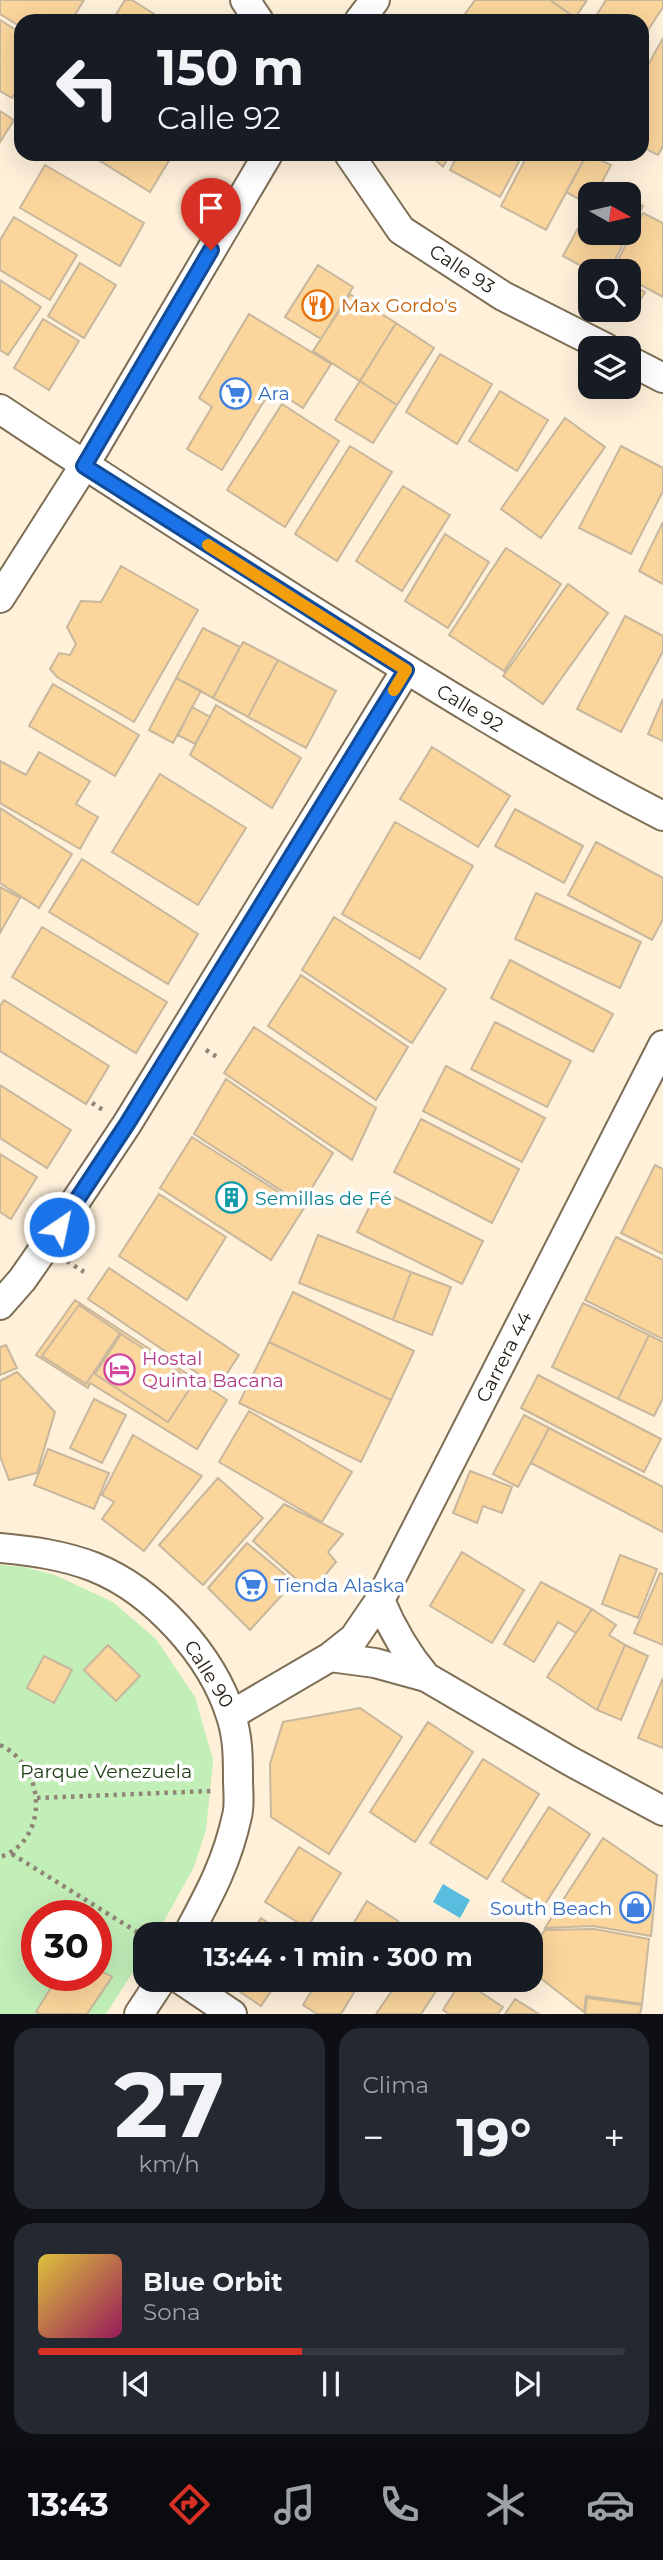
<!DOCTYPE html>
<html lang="es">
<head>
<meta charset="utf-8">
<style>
  :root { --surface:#171b24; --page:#242831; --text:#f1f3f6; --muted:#9ea1a6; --line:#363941; --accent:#d93025 }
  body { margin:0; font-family:Montserrat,sans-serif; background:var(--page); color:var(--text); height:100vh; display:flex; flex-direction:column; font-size:26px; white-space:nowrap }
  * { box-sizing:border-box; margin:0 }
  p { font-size:23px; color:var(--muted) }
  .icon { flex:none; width:38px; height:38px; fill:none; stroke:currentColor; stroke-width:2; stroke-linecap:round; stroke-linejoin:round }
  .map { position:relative; height:2014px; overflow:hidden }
  .drawer { display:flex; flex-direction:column; gap:14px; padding:14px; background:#0d0f14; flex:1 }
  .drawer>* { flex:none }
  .hud { position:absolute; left:14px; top:14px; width:635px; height:147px; border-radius:21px; box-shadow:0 7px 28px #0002; background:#171b24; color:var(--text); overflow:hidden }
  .needle { width:46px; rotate:98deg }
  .tools { position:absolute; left:578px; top:182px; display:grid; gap:14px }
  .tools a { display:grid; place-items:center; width:63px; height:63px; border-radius:14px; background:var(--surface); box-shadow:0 7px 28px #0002; font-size:35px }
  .speed { position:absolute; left:21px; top:1900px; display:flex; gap:14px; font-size:35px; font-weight:700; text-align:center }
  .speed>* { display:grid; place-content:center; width:91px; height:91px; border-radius:50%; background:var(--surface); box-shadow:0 7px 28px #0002; line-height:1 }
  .speed .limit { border:10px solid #d22; background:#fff; color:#111 }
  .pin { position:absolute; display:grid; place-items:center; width:60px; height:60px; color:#fff; margin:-72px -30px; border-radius:50% 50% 50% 0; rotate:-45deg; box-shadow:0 0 7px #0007 }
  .pin .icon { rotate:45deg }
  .me { position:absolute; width:77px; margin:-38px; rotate:34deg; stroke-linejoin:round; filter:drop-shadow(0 0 5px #0008) }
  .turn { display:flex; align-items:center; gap:24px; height:147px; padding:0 28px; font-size:32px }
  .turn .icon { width:91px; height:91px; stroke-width:2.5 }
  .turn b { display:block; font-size:49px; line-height:60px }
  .big { font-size:52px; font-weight:700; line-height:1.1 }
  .drawer .card { flex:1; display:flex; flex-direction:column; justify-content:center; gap:10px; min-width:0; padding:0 24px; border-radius:21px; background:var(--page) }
  .drawer .dial { align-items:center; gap:0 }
  .dial b { font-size:91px; line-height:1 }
  .song { display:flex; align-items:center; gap:21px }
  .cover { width:84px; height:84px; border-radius:10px; background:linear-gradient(135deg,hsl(50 70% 55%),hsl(330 70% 35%)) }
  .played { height:7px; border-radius:4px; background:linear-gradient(90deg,var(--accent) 45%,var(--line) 45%) }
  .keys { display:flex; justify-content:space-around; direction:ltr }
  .heat { display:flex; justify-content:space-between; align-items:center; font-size:38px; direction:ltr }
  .drawer .tiles { flex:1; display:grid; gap:14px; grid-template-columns:1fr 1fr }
  .card:last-child { grid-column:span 2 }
  .trip { position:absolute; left:133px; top:1922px; width:410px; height:70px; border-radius:21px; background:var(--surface); box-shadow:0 7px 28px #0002; font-weight:700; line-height:70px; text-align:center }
  .tab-bar { display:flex; height:112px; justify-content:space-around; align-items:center; background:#090b0e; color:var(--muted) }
  .tab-bar .icon { width:49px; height:49px }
  .tab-bar .current { color:var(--accent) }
  .tab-bar b { font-size:32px; color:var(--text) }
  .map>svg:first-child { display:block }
</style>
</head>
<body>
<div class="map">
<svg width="663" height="2014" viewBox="0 0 663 2014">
  <rect width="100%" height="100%" fill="#fff0da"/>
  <path fill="#c2eeb8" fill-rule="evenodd" d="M0,1565l24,2 31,8 58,27 43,37 39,58 18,63 -7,70 -12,37 -37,67h-12v19l-39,61h-106zM37,1916h59v60h-59z"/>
  <path fill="#59bddf" d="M443,1884l27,16 -10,18 -27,-16z"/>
  <path fill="#fad59c" stroke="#c8b79c" stroke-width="2" d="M0,0h84l-13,21h-50v6l-21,-13z
    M125,0h7l33,21h-53z
    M475,0h75l30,21h-120z
    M550,0h37l-12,18z
    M606,0h57v7l-20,31 -1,-17h-49z
    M0,20l21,13v51l-9,14 -12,-7z
    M663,38v108l-5,9 -16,-8v-71z
    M0,111l14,9 -14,22z
    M89,154h84l-23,38z
    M429,154h21l-7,13z
    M458,154h65l-23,43 -50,-27z
    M528,154h59l-41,76 -45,-24z
    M587,154l24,11 -15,29h-6v11l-24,-13z
    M45,165l99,58 -24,43 -100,-58z
    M601,183l21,11h-26z
    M628,198l15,8 -34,65h-18l-28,-15 27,-50v27h38z
    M643,213l20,10v74l-35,-19v-7l-15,-2z
    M14,217l63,38 -27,45 -50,-30v-30z
    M80,263l36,22 -32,53 -36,-22z
    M318,265l35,22 -32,52 -36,-22z
    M0,280l41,27 -33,48 -8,-5z
    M628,283l17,9 -11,19 -6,-3z
    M350,294l46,29 -36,58 -47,-30z
    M249,314l82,50 -28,44 -31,-20 -50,82 -35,-21 25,-42 -13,-9z
    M43,319l36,22 -30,49 -35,-22z
    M396,323l38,25 -37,57 -37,-24z
    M440,354l52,30 -35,60 -51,-32z
    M360,381l37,24 -24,38 -38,-23z
    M500,391l48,29 -31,51 -48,-30z
    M282,404l57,37 -54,86 -58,-37z
    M565,418l40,29 -64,91 -40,-29z
    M350,446l42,26 -55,89 -42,-27z
    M621,446l42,22v23l-32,63 -52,-26z
    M403,486l47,29 -48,76 -46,-30z
    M663,522v62l-24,-13z
    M445,534l44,28 -41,66 -43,-27z
    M506,548l55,36 -57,87 -55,-36z
    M121,566l77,44 -64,112 -77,-45 -7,-8 9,-16 11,2 6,-11 -9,-17 14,-26 20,1z
    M568,584l40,29 -65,91 -40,-28z
    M625,616l38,20v15l-42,81 -44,-23z
    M203,628l37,19 -27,51 -37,-20z
    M243,642l35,18 -30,57 -35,-19z
    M278,660l58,31 -30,57 -58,-31z
    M176,678l25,13 -28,52 -24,-13z
    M53,684l86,51 -24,41 -86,-50z
    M663,699v42l-15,-7z
    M216,705l85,53 -29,50 -82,-53z
    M192,707l18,10 -15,27 -17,-9z
    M432,747l78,49 -32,51 -78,-48z
    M39,752l51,29 -14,23 22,13 -18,32 -80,-46v-42l26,14z
    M160,774l86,54 -48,77 -86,-53z
    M0,808l72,46 -33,54 -39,-25z
    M515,809l68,37 -19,37 -69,-37z
    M395,822l78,44 -53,93 -78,-45z
    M596,842l67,36v41l-11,21 -84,-45z
    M82,859l116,75 -30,50 -119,-72z
    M0,887l20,11 -20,35z
    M536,893l105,49 -21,46 -105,-49z
    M334,917l112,72 -34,54 -110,-73z
    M42,927l125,75 -31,51 -124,-76z
    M510,960l103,54 -20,38 -102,-54z
    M301,975l107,72 -32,53 -108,-74z
    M4,1000l105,66 -23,38 -86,-53v-45z
    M495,1022l76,39 -24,46 -76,-38z
    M254,1027l122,81 -24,52 -128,-87z
    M446,1066l99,52 -23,44 -99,-51z
    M226,1079l107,74 -31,51 -108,-70z
    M0,1085l71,45 -24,38 -47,-30z
    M421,1119l98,50 -27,54 -98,-51z
    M192,1137l112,71 -33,52 -111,-72z
    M0,1154l37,23 -26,42 -11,-7z
    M655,1165l8,4v85l-42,-21z
    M378,1189l105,52 -21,43 -105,-52z
    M159,1194l67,43 -39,63 -68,-44z
    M318,1235l93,37 -18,48 -94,-37z
    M616,1237l47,23v79l-78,-39z
    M109,1268l130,87 -21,32 -130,-88z
    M411,1272l40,15 -19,48 -39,-15z
    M293,1292l121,59 -23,49 -122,-58z
    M75,1300l152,100 -30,49 -107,-66 -2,5 -52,-33z
    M583,1303l66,32 -31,64 -66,-32z
    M79,1305l41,28 -34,51 -44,-28z
    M121,1334l73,48 -26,40 -73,-48z
    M649,1335l14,7v56l-9,18 -36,-17z
    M269,1342l122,58 -30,62 -122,-59z
    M6,1345l11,23 -17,7v-28z
    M17,1372l38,40 -18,61 -28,7 -9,-24v-75z
    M538,1375l123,64 -17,33 -123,-64z
    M94,1399l32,16 -24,48 -32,-15z
    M249,1411l103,61 -30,50 -103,-60z
    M524,1415l25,13 -31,59 -25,-13z
    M549,1428l114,59v45l-132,-69z
    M133,1435l69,41 -58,75 -42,-32 12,-17 -12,-7z
    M48,1449l61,24 -15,36 -60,-24z
    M470,1471l42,16 -10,26 -19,-7 -6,17 -24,-10z
    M218,1478l45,40 -60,67 -44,-40z
    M284,1504l59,30 -15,18 8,10 -25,30 -58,-51z
    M247,1543l47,39 -44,48 -42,-42z
    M462,1552l62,38 -32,53 -62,-37z
    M620,1555l37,14 -19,49 -36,-14z
    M660,1573l3,1v71l-29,-12z
    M541,1582l51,27 -16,24 -18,-11 -24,40 -30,-18z
    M592,1609l24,16 -7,10 16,10 -28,65 -50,-33z
    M108,1645l32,31 -24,25 -32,-31z
    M625,1645l23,11 -27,64 -24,-10z
    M44,1656l28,14 -18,33 -27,-15z
    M663,1678v70l-25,-10z
    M360,1708l42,29 -73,117 -58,-37 -1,-53 13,-42z
    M428,1722l45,30 -58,90 -45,-30z
    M483,1759l56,35 -52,85 -57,-36z
    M549,1807l41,27 -47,73 -41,-26z
    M603,1838l54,37 -6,61 -58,-10 -48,2z
    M299,1847l42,26 -34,55 -42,-26z
    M367,1901l31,20 -8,13h-43z
    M261,1918l23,16h-33z
    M594,1929l55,10 -7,65 -56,-8 -2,16 -54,-42v-18l15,-22z
    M96,1968l16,9 -25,37h-47l-4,-2 22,-36h38z
    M221,1979h58l-18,27z
    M319,1979h43l-21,35h-24l-14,-9z
    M400,1979h44l-23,35h-45z
    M462,1980l41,27 -5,7h-49l-6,-4z
    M587,1998l55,7 -2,9h-55z
    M515,1999l24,15h-34z"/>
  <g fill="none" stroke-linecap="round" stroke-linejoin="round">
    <defs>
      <path id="minor" d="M245,0l14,21
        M359,21l16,-21
        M349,154l52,76 102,66 103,52
        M628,360l35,18
        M0,409c97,65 195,127 294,190 121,76 242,152 369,217
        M0,598l84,-132 184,-312
        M0,1305l22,-25 23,-33 82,-123 279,-454
        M0,1548c32,3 63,7 94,19 60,24 118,88 137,149 7,21 7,42 7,63 0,12 2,26 -1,37 -10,46 -27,77 -49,118
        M380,1600c12,29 26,53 46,77
        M330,1657l45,6 51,14 144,84 93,50
        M231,1715l99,-58 24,-19 26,-38 283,-555
        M180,1979l52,35
        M139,2014l23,-35"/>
    </defs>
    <use href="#minor" stroke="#7e6e55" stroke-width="32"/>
    <path stroke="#908575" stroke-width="4.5" stroke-dasharray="3.5 5" stroke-linecap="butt" d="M206,1050l11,7
      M92,1103l11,7
      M67,1261l17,11
      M0,1745c47,22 49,96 0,112
      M37,1798l174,-7
      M12,1854l133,83"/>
    <use href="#minor" stroke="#fff" stroke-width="28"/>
  </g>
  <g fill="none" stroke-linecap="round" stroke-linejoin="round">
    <defs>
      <path id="route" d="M59,1227l68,-103 279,-454 -322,-204 127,-216"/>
    </defs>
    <use href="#route" stroke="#114b97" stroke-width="18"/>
    <use href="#route" stroke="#1a73e8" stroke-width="12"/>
    <path stroke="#f59e0b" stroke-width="12" d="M208,545l198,125 -12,20"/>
  </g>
  <defs>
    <symbol id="restaurant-ring" viewBox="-11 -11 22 22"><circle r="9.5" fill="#fff" stroke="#e8710a" stroke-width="1.5"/><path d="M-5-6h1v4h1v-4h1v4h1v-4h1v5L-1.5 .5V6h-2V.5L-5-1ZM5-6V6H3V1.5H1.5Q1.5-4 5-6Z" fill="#e8710a"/></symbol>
    <symbol id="supermarket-ring" viewBox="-11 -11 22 22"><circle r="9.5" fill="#fff" stroke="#3f7fe0" stroke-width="1.5"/><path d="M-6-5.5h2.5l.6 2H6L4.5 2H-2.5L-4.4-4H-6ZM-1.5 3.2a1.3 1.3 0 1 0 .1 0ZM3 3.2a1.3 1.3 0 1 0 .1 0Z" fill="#3f7fe0"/></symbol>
    <symbol id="building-ring" viewBox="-11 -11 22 22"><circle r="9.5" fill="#fff" stroke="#0f9aa8" stroke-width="1.5"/><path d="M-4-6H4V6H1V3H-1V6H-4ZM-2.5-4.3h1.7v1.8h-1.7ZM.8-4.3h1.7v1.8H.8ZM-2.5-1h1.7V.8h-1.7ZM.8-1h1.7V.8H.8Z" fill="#0f9aa8"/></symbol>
    <symbol id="hotel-ring" viewBox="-11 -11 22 22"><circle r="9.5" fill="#fff" stroke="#d1479c" stroke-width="1.5"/><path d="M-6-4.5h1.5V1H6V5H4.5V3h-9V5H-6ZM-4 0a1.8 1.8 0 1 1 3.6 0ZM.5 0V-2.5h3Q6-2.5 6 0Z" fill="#d1479c"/></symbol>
    <symbol id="shop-ring" viewBox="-11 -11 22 22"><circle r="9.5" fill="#fff" stroke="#3f7fe0" stroke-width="1.5"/><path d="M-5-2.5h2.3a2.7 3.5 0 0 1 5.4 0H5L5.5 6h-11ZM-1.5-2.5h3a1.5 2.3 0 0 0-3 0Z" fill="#3f7fe0"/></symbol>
  </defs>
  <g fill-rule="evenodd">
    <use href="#restaurant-ring" x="300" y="288" width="35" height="35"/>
    <use href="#supermarket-ring" x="218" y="376" width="35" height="35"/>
    <use href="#building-ring" x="214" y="1180" width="35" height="35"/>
    <use href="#hotel-ring" x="102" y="1352" width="35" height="35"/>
    <use href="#supermarket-ring" x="234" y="1568" width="35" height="35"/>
    <use href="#shop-ring" x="618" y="1890" width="35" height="35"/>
  </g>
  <g text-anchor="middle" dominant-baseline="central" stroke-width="7" stroke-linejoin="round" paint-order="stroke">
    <g font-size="19" fill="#272016" stroke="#fff">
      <text transform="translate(462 269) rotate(33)">Calle 93</text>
      <text transform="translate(470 708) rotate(31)">Calle 92</text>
      <text transform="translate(504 1357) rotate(-63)">Carrera 44</text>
      <text transform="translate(209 1674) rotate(58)">Calle 90</text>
    </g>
    <g font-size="19" fill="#c56008" stroke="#fff" text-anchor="start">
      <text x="341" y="305">Max Gordo's</text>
    </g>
    <g font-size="19" fill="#366cbe" stroke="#fff" text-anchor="start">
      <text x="258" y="393">Ara</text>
      <text x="274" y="1585">Tienda Alaska</text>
      <text x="612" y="1908" text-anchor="end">South Beach</text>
    </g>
    <g font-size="19" fill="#0d838f" stroke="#fff" text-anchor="start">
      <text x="255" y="1198">Semillas de Fé</text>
    </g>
    <g font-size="19" fill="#b23c85" stroke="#fff" text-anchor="start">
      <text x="142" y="1358">Hostal<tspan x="142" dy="22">Quinta Bacana</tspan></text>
    </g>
    <g font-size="19" fill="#1a3d11" stroke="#fff">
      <text x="106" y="1771">Parque Venezuela</text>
    </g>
  </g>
</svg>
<div class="tools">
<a><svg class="needle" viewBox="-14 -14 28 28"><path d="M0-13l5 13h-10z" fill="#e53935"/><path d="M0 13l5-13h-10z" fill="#9ea1a6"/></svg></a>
<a><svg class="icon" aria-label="search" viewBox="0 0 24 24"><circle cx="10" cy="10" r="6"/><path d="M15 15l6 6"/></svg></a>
<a><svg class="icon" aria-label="layers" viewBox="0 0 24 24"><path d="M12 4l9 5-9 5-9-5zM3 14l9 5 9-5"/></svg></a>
</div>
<div class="speed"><div class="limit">30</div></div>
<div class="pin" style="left:211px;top:250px;background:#d93025"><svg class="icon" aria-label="arrive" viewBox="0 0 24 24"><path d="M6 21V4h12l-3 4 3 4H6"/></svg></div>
<svg class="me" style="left:59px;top:1227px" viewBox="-20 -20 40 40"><circle r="17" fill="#1a73e8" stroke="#fff" stroke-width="3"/><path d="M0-11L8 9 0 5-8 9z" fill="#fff"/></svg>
<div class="trip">13:44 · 1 min · 300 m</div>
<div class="hud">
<div class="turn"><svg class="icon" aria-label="left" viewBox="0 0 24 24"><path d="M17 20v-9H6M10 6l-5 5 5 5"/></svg><div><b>150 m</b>Calle 92</div></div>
</div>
</div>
<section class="drawer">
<div class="tiles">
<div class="card dial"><b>27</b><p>km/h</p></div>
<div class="card"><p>Clima</p>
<div class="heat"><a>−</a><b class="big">19°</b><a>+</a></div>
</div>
<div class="card">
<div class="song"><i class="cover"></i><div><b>Blue Orbit</b><p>Sona</p></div></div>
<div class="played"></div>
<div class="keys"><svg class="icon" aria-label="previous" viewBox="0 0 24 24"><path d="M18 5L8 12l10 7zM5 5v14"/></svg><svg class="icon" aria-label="pause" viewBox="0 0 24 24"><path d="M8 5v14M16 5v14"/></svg><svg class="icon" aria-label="next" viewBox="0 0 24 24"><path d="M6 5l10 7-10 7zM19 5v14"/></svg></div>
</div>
</div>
</section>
<nav class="tab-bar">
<b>13:43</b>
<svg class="icon current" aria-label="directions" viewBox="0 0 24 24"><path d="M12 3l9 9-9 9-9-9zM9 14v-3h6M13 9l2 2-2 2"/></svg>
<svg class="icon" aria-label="music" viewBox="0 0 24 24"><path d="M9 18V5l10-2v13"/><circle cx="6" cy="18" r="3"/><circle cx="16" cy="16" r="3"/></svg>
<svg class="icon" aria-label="phone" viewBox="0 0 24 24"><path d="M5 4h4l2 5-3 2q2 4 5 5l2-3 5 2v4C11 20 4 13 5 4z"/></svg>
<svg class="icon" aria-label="climate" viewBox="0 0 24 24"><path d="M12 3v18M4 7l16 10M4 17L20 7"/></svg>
<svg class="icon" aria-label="car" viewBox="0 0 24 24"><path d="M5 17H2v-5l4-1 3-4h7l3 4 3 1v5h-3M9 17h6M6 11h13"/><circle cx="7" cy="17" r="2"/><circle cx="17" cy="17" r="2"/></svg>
</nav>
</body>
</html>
